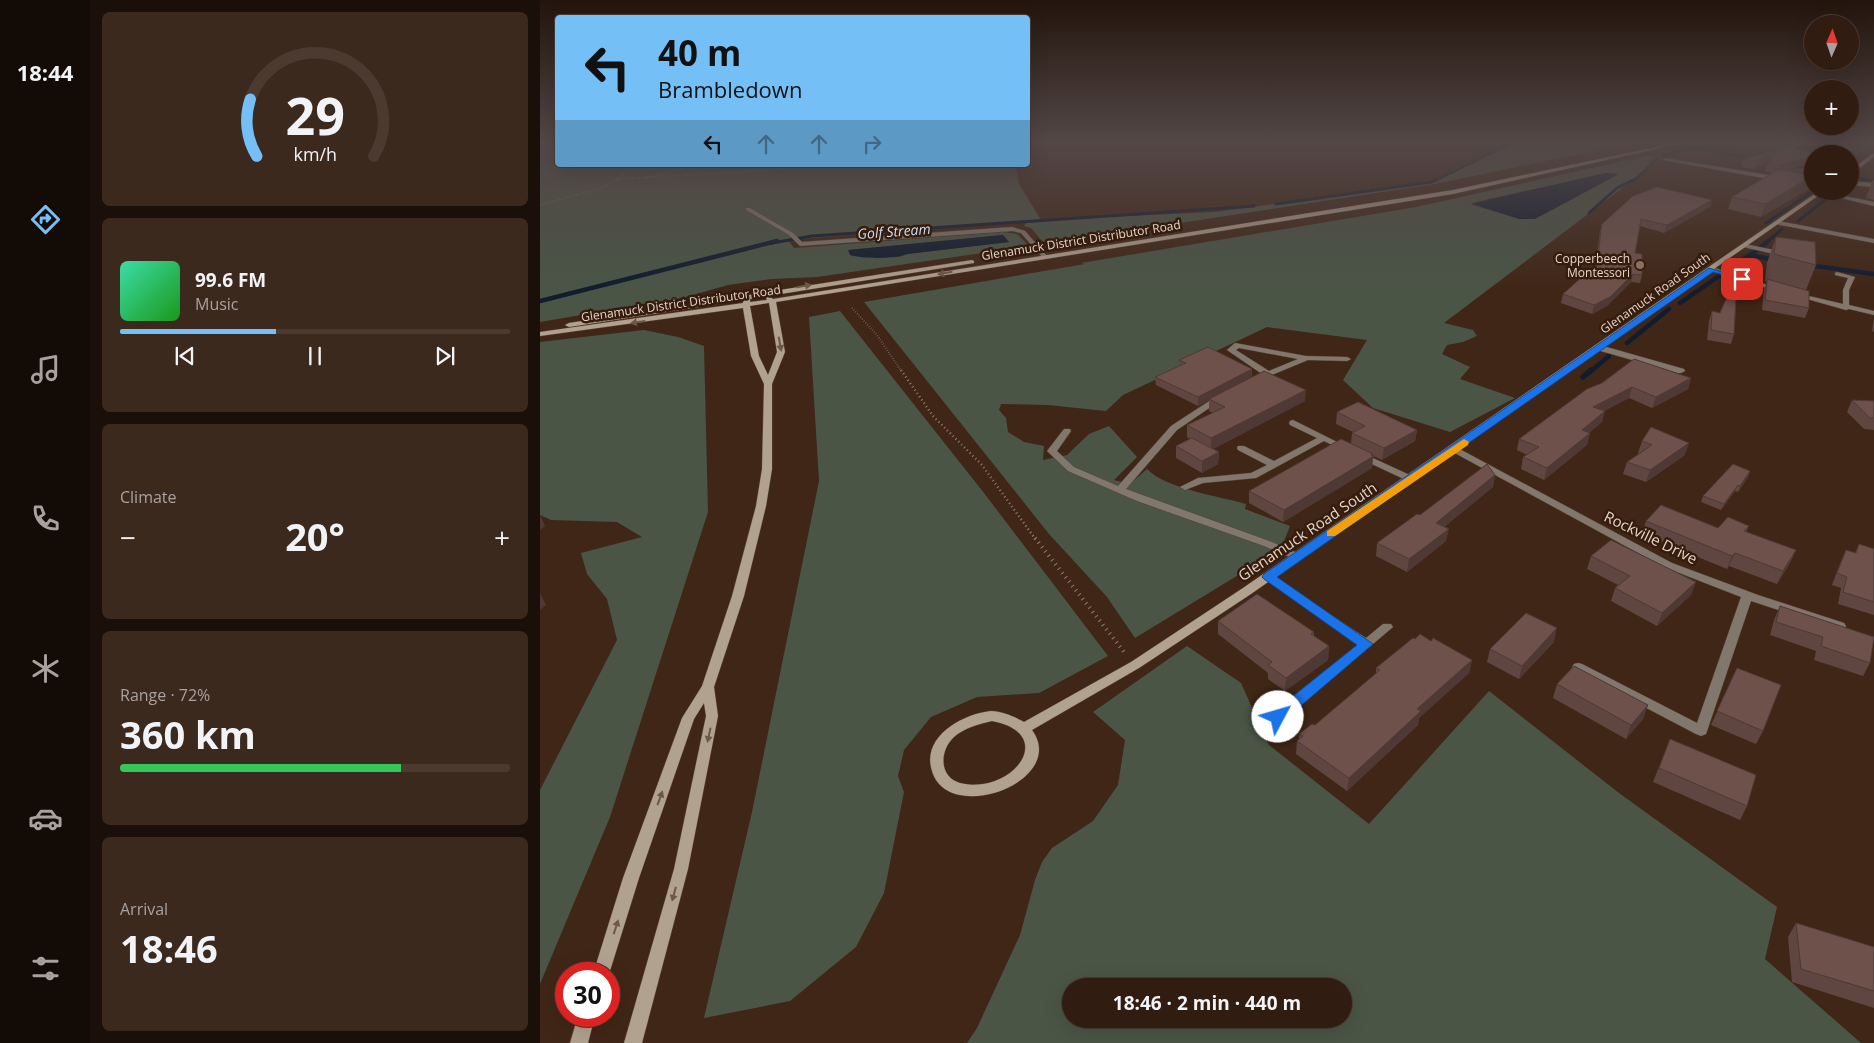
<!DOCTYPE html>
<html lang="en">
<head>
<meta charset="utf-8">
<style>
  :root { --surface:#301c10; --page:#3c291e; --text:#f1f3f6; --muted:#a8a19f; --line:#4b3a30; --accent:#74c0f6 }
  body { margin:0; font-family:"Open Sans",sans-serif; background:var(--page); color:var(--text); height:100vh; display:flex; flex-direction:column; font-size:19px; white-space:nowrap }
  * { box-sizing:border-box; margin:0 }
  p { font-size:16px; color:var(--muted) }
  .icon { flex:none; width:28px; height:28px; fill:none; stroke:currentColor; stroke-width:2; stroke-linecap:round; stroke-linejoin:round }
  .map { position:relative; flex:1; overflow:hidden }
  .side { display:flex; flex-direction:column; gap:12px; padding:12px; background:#1a0f09; width:450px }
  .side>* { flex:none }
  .banner { position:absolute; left:15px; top:15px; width:475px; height:152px; border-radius:5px; box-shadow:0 5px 20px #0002,0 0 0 1px var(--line); background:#74c0f6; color:#111; overflow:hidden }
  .needle { width:32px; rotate:2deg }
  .controls { position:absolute; left:1264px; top:15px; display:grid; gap:10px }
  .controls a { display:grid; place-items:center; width:55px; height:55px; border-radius:50%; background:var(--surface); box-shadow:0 5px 20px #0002,0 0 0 1px var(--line); font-size:25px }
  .speed { position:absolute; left:15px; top:962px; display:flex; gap:10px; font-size:25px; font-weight:700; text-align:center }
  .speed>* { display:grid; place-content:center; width:65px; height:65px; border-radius:50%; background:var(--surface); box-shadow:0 5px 20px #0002,0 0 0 1px var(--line); line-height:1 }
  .speed .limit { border:8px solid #d22; background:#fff; color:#111 }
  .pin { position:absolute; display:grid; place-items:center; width:42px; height:42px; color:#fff; margin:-21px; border-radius:10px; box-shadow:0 2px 8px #0006 }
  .me { position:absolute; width:55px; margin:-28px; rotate:51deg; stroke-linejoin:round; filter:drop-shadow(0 0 4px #0008) }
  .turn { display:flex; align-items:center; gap:18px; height:105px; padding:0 20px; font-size:22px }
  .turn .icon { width:65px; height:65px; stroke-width:2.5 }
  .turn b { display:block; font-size:35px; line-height:42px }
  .lanes { display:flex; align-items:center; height:48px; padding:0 20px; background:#0003; justify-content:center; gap:25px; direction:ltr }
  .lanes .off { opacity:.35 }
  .big { font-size:38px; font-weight:700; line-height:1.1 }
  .side .widget { flex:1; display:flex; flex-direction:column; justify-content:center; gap:8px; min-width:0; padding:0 18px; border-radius:8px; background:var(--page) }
  .side .dial { align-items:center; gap:0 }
  .dial svg { height:130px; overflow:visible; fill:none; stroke:var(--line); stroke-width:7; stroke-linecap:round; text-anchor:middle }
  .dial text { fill:var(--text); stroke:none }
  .song { display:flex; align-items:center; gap:15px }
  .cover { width:60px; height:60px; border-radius:8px; background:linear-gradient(135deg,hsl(160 70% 55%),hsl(120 70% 35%)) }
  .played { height:5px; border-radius:2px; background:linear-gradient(90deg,var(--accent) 40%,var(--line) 40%) }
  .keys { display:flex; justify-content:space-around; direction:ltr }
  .heat { display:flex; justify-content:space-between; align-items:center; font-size:28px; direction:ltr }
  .charge { height:8px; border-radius:4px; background:linear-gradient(90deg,#34c759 72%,var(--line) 0) }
  .trip { position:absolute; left:522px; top:978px; width:290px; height:50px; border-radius:25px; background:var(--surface); box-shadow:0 5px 20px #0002,0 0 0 1px var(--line); font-weight:700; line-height:50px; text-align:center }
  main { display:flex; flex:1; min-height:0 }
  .menu { display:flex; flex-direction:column; width:90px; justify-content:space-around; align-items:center; background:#130b06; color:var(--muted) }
  .menu .icon { width:35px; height:35px }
  .menu .on { color:var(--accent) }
  .menu b { font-size:22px; color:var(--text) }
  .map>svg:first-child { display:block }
</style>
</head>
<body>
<main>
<nav class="menu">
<b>18:44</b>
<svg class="icon on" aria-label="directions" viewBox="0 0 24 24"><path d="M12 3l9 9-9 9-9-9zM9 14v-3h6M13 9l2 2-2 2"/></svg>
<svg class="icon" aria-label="music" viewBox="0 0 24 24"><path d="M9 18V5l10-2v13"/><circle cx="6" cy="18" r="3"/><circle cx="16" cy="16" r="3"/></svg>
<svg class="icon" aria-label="phone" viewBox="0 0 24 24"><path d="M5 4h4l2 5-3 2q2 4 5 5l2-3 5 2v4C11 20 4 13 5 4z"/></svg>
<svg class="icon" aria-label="climate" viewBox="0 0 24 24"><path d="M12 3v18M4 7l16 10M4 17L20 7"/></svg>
<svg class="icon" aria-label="car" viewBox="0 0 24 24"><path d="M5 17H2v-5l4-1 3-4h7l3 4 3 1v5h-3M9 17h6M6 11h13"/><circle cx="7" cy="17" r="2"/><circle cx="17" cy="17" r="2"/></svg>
<svg class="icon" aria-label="filters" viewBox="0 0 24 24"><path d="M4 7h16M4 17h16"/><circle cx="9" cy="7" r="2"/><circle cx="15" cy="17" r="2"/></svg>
</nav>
<section class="side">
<div class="widget dial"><svg viewBox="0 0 100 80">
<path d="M14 69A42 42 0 1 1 86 69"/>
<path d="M14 69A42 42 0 0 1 10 34" stroke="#74c0f6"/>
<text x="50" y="56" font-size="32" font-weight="700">29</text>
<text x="50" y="72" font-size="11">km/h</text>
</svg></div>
<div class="widget">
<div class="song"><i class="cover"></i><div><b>99.6 FM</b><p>Music</p></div></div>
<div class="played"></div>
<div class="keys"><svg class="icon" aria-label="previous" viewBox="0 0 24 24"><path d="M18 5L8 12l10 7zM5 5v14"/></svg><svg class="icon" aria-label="pause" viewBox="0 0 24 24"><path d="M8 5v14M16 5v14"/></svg><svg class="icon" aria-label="next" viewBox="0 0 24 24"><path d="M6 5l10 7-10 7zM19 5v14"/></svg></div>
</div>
<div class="widget"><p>Climate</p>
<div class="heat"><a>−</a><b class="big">20°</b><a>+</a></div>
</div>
<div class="widget"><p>Range · 72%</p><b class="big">360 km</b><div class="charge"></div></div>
<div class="widget"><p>Arrival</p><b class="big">18:46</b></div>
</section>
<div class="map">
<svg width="1334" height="1043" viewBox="0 0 1334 1043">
  <rect width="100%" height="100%" fill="#402616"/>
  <path fill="#4a5546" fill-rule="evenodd" d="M0,143h17l1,22h455l3,3 3,16 22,36 173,-8 217,-29 19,-12 58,-28h124l-197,41 -379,58h-13l-12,-14 -7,-2 3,-5 -239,19 6,8 209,-16 14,2 10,10 -4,3 -206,30 -45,2 -44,6 -46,13 -142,24zM463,235l6,7 -102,12 -8,3 -50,-7z
    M1189,143h81l-21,7z
    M1275,143h59v4c-11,9 -45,-1 -59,-4z
    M1106,156l16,2 -218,165 29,7 4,6 -14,6 -16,3 -5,9 28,13 -10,12 55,19 -65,34 -77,-24 -30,-28 24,-40 -100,-13 -144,68 -17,16 -58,-6 -47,-1 -2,6 7,8 2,14 16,10 20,4 -1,14 24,-5 22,-21 20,-8 28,31 -23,23 16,4 17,-15c19,20 72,27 99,35l-1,5 45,17 -6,15 -11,13 -138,84 -28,-41 -58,-63 -185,-232 221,-38 -4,-1 335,-56zM1066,173l12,1 -147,30 5,-2z
    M300,311l144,182 124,163 -69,37 -62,4 -46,20 -27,33 -6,26 6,16 -20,101 -28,54 -66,54 -86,17 48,-206 67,-331 -10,-164z
    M104,330l34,7 26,9 4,166 -98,305 -70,167v-194l77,-150 -10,-41 -20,-25 -6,-21 61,-16 -25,-15 -66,-2 -11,-5v-173z
    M647,646l54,37 28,62 100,79 120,-133 130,102 158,114 -12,52 96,84h-894l10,-15 43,-93 15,-55 7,-18 10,-14 41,-27 25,-36 7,-45 -32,-28zM531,986h273v33h-273z"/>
  <path fill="#111c2f" d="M1066,173l13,1 -84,45h-16l-48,-15z
    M463,235l6,7 -102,12c-13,5 -43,5 -57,1l-2,-5z"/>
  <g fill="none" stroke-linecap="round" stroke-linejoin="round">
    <path stroke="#111c2f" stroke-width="3" d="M488,145l14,-2
      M1152,147l63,12
      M1126,155l26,-8
      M1252,166l20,4
      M1314,178l20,3
      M736,204l156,-22 79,-39
      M1049,213l28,-25 20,-10 20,-19
      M1258,221l32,-25
      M1226,223l47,-32
      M232,243l40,-7 442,-30
      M1226,243l16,-14"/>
    <path stroke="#111c2f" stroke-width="4.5" d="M1220,248l8,-7
      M1209,255l27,5
      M1268,265l66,9
      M0,301l237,-60
      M1140,303l77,-53
      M1087,343l42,-34
      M1050,372l19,-16"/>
    <path stroke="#111c2f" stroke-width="5.5" d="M1043,377l8,-7"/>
    <defs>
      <path id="lane" d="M206,208h4l43,25 9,9 210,-15 13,4 23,26 -5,1 -22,-25 -9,-2 -212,15 -11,-11 -43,-25z
        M1205,244l38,8 3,2 -3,2 -40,-9 -1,-1z
        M695,343l71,13 41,1 4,2 -4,2 -39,-1 -51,21h-3v-4l8,-3 -35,-24zM699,348l59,11 -29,12 -33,-21z
        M677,396h3l4,2 -47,32 -51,59 146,53 30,13 1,2 -1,2h-8l-30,-13 -127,-45 -69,-30 -21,-20 17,-22h6l1,2 -14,20 17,16 44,19 53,-60z"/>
      <path id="street" d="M1125,158l115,19 3,2 -3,2 -117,-21z
        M1310,181l24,2v4l-24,-2z
        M1280,191l54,11v4l-54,-13z
        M1238,221l96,18v4l-98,-19 -1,-1z
        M1172,267l68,22 1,1 -5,1 -66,-21v-2z
        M1297,272l18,5 -6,13v15l25,6v4l-25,-6 -3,1 -53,-15 3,-2 47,11v-14l5,-12 -13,-3v-2z
        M1057,346h6l81,23 1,2 -4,2h-3l-81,-23z
        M753,420l58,29 -1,2h-6l-20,-10 -68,37 -53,5 -18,7 -5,-3 18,-9 53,-5 16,-8 -29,-15 -1,-2 1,-2h6l30,15 43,-23 -27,-13 -1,-2 1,-2z
        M914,446l218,117 86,32 86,28 2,3 -2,3 -4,1 -89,-29 -44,130 -1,3 -5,2 -5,-2 -122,-64 -2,-3 2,-3 4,-1 4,1 115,59 44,-126 -77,-30 -213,-116 -1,-2z
        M822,453l52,24 2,2 -5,3 -3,-1 -49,-23 -2,-2z
        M728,574l98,64 17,-14h8l2,3 -110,93 -5,2 -5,-2 -1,-3 1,-3 86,-70 -95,-65 -1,-2 1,-2z"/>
      <path id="secondary" d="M1135,143h8l-230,51 -677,108 9,50 -13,32v85l-6,37 -22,90 -30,91 4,29 -30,153 -46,174h-18l50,-174 32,-153 -2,-13 -10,16 -55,159 -30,96h-16l30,-96 59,-160 20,-32 30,-90 24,-90 6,-37 2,-85 -13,-28 -8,-48 -203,28v-4l203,-29v-3l-174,27 -4,-2 4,-2 403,-63 2,1v2l-224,36v3l17,-2 -1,-2 3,-2 4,3 680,-109zM229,303l8,49 -9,23 -9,-19 -9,-50z
        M1332,154h2v3l-24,18v-4z
        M1279,191h6l-574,403 -112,74 -107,62c37,51 -84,96 -100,41 -11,-34 30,-57 59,-60 11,0 24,6 33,11l107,-60 112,-74zM452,721c68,13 19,75 -32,62 -21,-6 -21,-32 -6,-46 10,-9 25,-13 38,-16z
        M38,1016h17l-7,27h-18z"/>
    </defs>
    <use href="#lane" stroke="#5a4233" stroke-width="1"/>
    <use href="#street" stroke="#5a4233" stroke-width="1"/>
    <use href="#secondary" stroke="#5a4233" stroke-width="1"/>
    <path stroke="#927c6f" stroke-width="2" stroke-dasharray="0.5 2" stroke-linecap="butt" d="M105,178l53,-13
      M77,179l152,-9 41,-5
      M0,205l61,-17 17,-9 14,-14
      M312,308l25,27 25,37"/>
    <path stroke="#927c6f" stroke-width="2.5" stroke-dasharray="1 3" stroke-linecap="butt" d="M361,370l32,46 49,49 54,75"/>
    <path stroke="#927c6f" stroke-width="4" stroke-dasharray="1 4.5" stroke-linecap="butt" d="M495,538l90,115"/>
    <use href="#lane" fill="#81776c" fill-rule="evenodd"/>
    <use href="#street" fill="#81776c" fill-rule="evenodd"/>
    <use href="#secondary" fill="#b1a18f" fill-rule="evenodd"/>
  </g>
  <path fill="#5f4640" d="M1249,147l5,22 18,-1v14l-2,6 -49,29 -33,-8 4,-12 41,-24 -8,-2 3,-8 3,-3 -17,9 -13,-2 2,-8z
    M1334,180v20l-8,-2 6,-17z
    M1170,207l-46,26 -24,-7 -5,27 7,22 -2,8 -9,-1 -24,24 -15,8 -31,-11 2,-9 31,-16 6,-47 2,-7z
    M1236,237l40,28 -10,25 3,18 -4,10 -43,-8 2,-21 3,-7 -2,-1 2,-18z
    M1172,311l22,23 -3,10 -24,-4 2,-19z
    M1334,318v14l-2,-1z
    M639,360l73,9v8l53,24 -92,48 6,3 -1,12 -16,9 -26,-15v-12l14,-7 -3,-2v-12l26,-12 -4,-2v-11l-11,6 -42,-21 -1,-8 24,-11z
    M1151,378l-3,11 -36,19 -23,-10 -25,13 -2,11 -13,11h1l-3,12 -43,35 -23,-11 2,-12 4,-2 -10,-5 2,-11 68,-50z
    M1312,400l22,1v29l-10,-1 -17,-17z
    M797,412l80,18 -2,11 -33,19 -9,-4 -1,12 -89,54 -34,-19v-12l102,-48 1,-10 1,-1 -17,-8z
    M1102,441l43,14 -39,27 -23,-8 4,-12 12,-8 -1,-1z
    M1210,471l-2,6 -10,15 -3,-1 -14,19 -20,-8 2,-6z
    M955,475l-2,12 -49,40 2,14 -39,31 -31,-16 1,-13 43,-28z
    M1106,521l72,7 31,-2 -3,6 50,18 -6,13 -13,21 -48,-18 -2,3 -85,-35z
    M1319,544l15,5v66l-36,-11 3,-16 -9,-3 9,-24 5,-11 9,3z
    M1051,556l100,39 -34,31 -46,-25 4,-13 3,-3 -31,-16z
    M1240,606l90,57 -7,13 -49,-16 2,-9 -46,-16 4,-15z
    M678,621l96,11v4l15,10 -1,14 -43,31 -17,-12v-6l-50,-39z
    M875,639l16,2 41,19 -3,13 -50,45 -1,7 -71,66 -51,-37 1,-13 2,-2v-5l16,-9 61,-51v-6z
    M1014,642l-35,37 -32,-17 3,-13z
    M1197,668l26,63 -7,13 -45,-19z
    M1017,684l91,21 -5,14 -17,20 -73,-41z
    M1130,739l77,67 -7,14 -87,-38z
    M1256,923l78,24v61l-82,-26 -4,-45z"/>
  <path fill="#4e3934" d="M1234,152l-3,8 -17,9 3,-8z
    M1272,156v7l-20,6h-4l-1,1 -10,3 2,-8z
    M1272,176v4l-2,8 -49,29 4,-13z
    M1172,200l-2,7 -46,26 3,-8z
    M1093,274l-2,8 -24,24 -15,8 2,-9z
    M712,369v8l-54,29v-9z
    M1151,378l-3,11 -36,19 4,-11z
    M1092,387l-3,11 -39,20 3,-11z
    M766,390l-1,11 -94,49v-12z
    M1065,411l-3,11 -23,19 3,-11z
    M877,430l-2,11 -33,19 2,-12z
    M1050,433l-3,12 -43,35 3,-12z
    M1149,443l-4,12 -39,27 4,-12z
    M679,452l-1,12 -16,9v-12z
    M833,454l-1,14 -89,54 1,-12z
    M1210,471l-2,6 -10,15 2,-6z
    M955,475l-2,12 -59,48 2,-12z
    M1198,485l-3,6 -14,19 3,-6z
    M0,515l5,11 -5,4z
    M909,529l-3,12 -39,31 2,-13z
    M1256,550l-6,13 -13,21 6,-13z
    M1195,553l-6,13 -2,3 5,-13z
    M1156,582l-5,13 -34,31 5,-13z
    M0,593l6,12 -6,5z
    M1017,628l-3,14 -35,37 3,-13z
    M789,646l-1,14 -43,31 1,-13z
    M932,660l-3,13 -50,45 -1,7 -71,66 2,-13 68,-69z
    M1108,705l-5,14 -17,20 5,-14z"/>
  <path fill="#6f514b" stroke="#4e3934" d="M1249,147l25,7h-2v2l-33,9 -11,-2 9,-7 -3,-4 -17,9 -14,-2z
    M1272,168v5l-24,-4z
    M1239,169l33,6v1l-47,28 -33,-7z
    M1117,187l55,13 -45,25 -26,-6 -6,34 7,1v21l-9,-1 -23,23 -16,8 -31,-11 20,-18 12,2 7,-54 31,-28z
    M1236,237l39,5 1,23 -42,-11z
    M1195,278l2,1 -3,55 -23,-4 1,-19 8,2z
    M1227,279l42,12v17l-44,-8z
    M668,347l44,22 -54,28 -43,-20 31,-14 -7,-3z
    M1094,359l57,19 -35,19 -24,-10 -39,20 12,4 -23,19 8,3 -43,35 -24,-11 16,-10 -20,-8 68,-50 15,-6z
    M724,371l42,19 -95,48 -24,-13 38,-18 -16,-8z
    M1312,400l22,1v17h-4z
    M818,402l59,28 -33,18 -32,-15 13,-7 -28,-14z
    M1111,427l38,16 -39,27 -23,-8 25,-17 -10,-4z
    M652,438l27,14 -17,9 -26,-15z
    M801,439l32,15 -2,1 3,1 -90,54 -35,-19z
    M947,464l8,11 -59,48 13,6 -40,30 -32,-16 40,-29 3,1z
    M1193,464l17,7 -10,15 -2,-1 -14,19 -21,-8z
    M1121,505l57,23 10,-11 21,9 -5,5 52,19 -13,21 -48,-18 -3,3 -86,-35z
    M1071,540l85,42 -34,31 -47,-25 15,-12 -39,-20z
    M1319,544l15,5v53l-31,-10 4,-15 -10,-4 9,-23 10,3z
    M717,594l57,38 -3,2 18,12 -43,32 -18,-13 4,-3 -54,-41z
    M1240,606l94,31 -4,26 -49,-17 2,-9 -47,-15z
    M986,613l31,15 -35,38 -32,-17z
    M880,634l11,7 2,-3 39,22 -55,49 4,2 -72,67 -52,-37 6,-5 -4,-2 13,-10 3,1 65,-55 -4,-2 37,-30 2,1z
    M1034,666l74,39 -17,20 -74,-41z
    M1197,668l44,17 -18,46 -46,-20z
    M1130,739l86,36 -9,31 -88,-38z
    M1256,923l78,24v44l-73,-22z"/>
  <defs><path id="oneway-solid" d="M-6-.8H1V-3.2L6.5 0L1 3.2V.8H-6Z" transform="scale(1.25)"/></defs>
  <g fill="#6d5847">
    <use href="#oneway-solid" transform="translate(405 273) rotate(170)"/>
    <use href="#oneway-solid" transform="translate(264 286) rotate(-9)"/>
    <use href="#oneway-solid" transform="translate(98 322) rotate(172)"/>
    <use href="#oneway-solid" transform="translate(240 344) rotate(80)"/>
    <use href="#oneway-solid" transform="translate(169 735) rotate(102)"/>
    <use href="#oneway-solid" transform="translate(120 798) rotate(-70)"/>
    <use href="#oneway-solid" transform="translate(134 894) rotate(105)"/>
    <use href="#oneway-solid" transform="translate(76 927) rotate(-72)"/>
  </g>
  <linearGradient id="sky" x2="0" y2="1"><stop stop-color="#23150c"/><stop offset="0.49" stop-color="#534747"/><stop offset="1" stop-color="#534747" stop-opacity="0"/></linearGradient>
  <rect width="1334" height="289" fill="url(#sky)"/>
  <path fill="#1a73e8" stroke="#114b97" d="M1169,268l37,11 -4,2 -29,-9 -436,305 96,67 -90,77h-11l-2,-4 2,-4 85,-68 -93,-66 -2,-2 2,-3z"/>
  <path fill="#f59e0b" d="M924,439l5,3 -1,3 -133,91h-8v-5z"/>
  <circle fill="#8d6e63" stroke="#351c0c" stroke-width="2" cx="1100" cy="265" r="5"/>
  <g text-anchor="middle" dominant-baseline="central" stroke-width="5" stroke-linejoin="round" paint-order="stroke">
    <g font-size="12" fill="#e5d4ca" stroke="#351c0c">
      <text transform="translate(541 240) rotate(-9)">Glenamuck District Distributor Road</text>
      <text transform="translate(1115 293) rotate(-35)">Glenamuck Road South</text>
      <text transform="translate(141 303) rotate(-8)">Glenamuck District Distributor Road</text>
    </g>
    <g font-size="12" fill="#e5d4ca" stroke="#351c0c" text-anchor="end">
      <text x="1090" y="258">Copperbeech<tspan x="1090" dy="14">Montessori</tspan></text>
    </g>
    <g font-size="14" font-style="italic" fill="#cedefa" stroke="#351c0c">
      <text transform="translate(354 231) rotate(-4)">Golf Stream</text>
    </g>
    <g font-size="15" fill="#e5d4ca" stroke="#351c0c">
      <text transform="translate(767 531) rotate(-34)">Glenamuck Road South</text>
      <text transform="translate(1111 537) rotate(26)">Rockville Drive</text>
    </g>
  </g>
</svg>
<div class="controls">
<a><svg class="needle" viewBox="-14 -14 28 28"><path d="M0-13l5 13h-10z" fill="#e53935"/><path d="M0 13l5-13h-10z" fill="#a8a19f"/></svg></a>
<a>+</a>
<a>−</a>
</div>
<div class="speed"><div class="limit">30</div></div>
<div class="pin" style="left:1202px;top:279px;background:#d93025"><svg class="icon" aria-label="arrive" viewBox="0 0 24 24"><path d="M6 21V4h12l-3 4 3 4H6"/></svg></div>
<svg class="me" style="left:738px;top:717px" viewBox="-20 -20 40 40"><circle r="19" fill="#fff"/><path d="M0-13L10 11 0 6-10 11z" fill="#1a73e8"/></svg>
<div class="trip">18:46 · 2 min · 440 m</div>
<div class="banner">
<div class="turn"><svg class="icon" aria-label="left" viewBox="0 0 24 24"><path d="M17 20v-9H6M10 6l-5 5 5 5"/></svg><div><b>40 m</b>Brambledown</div></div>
<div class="lanes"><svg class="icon" aria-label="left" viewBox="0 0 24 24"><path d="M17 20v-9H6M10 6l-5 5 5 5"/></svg><svg class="icon off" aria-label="ahead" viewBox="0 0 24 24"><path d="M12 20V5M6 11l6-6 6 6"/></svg><svg class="icon off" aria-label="ahead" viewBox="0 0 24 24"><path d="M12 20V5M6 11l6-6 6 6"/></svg><svg class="icon off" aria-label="right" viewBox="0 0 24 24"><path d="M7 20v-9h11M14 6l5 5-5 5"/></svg></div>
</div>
</div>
</main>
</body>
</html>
